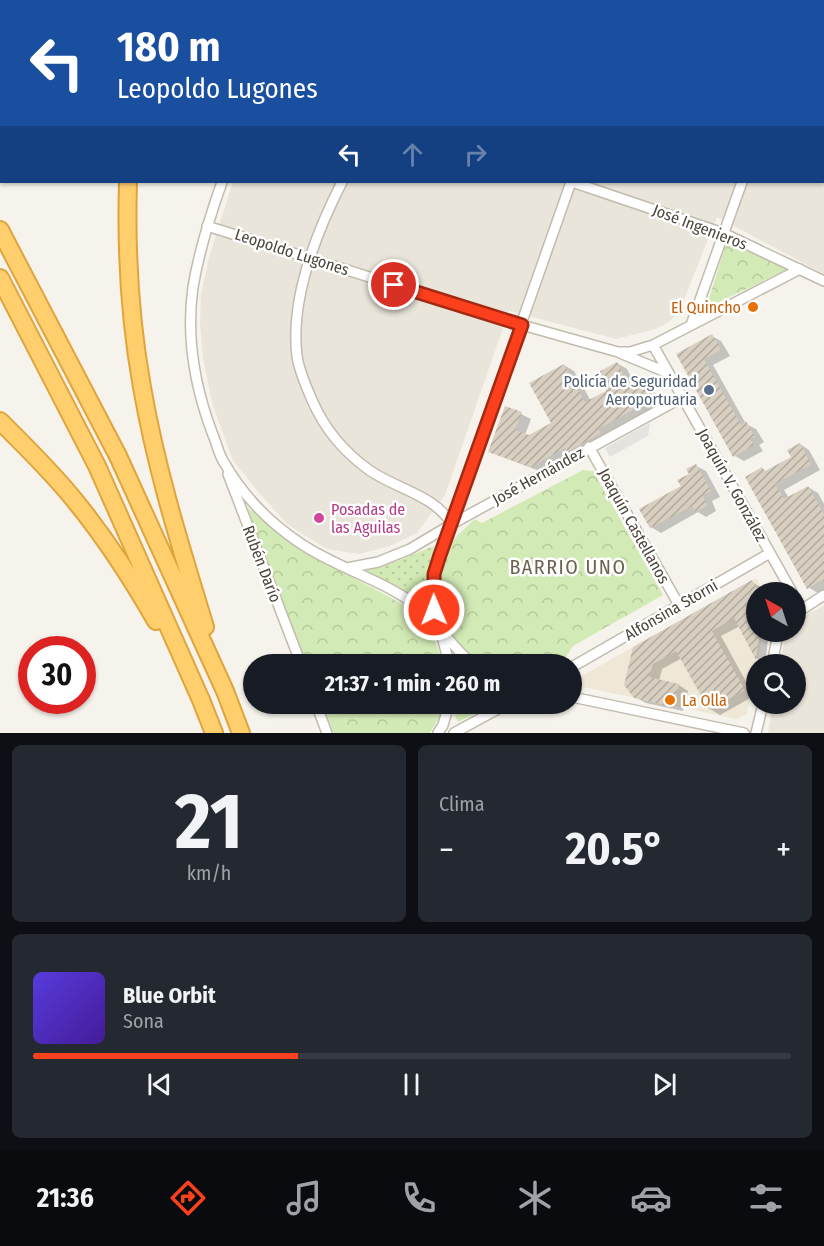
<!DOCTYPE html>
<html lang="es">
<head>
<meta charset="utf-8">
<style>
  :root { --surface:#171b24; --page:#242831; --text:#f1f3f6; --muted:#9ea1a6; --line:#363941; --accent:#fc3f1d }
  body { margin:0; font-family:"Fira Sans Condensed",sans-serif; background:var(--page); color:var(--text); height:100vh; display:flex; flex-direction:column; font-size:22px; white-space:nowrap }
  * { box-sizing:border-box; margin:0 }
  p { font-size:20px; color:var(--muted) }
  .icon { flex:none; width:33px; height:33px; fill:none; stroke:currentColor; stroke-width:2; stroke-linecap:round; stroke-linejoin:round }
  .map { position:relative; height:733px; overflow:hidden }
  .side { display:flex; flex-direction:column; gap:12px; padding:12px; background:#0d0f14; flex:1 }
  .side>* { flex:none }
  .banner { position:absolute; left:0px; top:0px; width:825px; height:183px; box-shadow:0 2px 4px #0004; background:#1a4fa0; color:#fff; overflow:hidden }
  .needle { width:39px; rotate:321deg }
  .controls { position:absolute; left:746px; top:582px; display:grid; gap:12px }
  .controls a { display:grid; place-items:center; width:60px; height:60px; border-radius:50%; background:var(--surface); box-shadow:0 2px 4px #0004; font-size:30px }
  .speed { position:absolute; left:18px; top:636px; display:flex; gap:12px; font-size:30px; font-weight:700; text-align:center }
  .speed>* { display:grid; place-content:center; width:78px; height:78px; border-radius:50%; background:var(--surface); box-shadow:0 2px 4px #0004; line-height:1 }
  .speed .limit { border:9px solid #d22; background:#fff; color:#111 }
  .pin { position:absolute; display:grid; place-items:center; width:51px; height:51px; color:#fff; margin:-26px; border:3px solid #fff; border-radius:50%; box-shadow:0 2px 6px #0007 }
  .me { position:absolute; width:66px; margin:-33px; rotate:359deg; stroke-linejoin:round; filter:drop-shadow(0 0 4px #0008) }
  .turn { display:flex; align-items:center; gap:21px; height:126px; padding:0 18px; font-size:27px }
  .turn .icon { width:78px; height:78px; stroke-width:2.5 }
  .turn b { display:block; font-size:42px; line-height:51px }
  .lanes { display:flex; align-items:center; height:57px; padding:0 18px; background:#0003; justify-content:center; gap:30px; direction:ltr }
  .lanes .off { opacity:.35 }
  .big { font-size:45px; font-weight:700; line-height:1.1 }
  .side .widget { flex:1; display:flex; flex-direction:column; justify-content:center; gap:9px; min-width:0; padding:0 21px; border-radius:9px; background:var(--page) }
  .side .dial { align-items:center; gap:0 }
  .dial b { font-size:78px; line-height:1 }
  .song { display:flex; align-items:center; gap:18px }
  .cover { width:72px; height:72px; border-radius:9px; background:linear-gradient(135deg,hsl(250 70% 55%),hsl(260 70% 35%)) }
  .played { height:6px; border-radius:3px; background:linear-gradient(90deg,var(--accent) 35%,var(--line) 35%) }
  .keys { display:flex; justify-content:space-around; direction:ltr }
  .heat { display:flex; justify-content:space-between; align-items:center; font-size:33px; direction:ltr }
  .side .tiles { flex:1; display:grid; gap:12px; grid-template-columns:1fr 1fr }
  .widget:last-child { grid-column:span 2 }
  .trip { position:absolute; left:243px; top:654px; width:339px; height:60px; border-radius:30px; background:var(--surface); box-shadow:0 2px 4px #0004; font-weight:700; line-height:60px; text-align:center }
  .tab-bar { display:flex; height:96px; justify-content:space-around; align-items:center; background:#090b0e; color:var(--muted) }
  .tab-bar .icon { width:42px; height:42px }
  .tab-bar .on { color:var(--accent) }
  .tab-bar b { font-size:27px; color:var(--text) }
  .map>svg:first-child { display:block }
</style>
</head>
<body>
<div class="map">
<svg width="824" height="733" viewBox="0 0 824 733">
  <defs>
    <pattern id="grass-dots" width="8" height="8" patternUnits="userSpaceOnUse" patternTransform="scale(1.5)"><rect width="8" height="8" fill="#d2eab5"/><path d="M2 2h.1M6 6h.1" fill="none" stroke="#b6ca9c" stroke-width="1.8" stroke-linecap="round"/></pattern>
    <pattern id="park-crowns" width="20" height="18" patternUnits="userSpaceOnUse" patternTransform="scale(1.5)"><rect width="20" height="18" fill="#d2eab5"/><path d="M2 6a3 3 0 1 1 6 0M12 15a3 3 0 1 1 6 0" fill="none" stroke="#b6ca9c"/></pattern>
    <pattern id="building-hatch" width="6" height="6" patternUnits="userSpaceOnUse" patternTransform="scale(1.5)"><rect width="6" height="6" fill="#d8cfc1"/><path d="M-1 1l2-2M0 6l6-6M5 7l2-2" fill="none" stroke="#b1aa9e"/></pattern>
  </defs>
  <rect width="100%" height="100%" fill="#f6f3ec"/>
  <path fill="#eae5da" d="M824,145v129l-107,-57 -37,93 -11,12 -13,7 -40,10 -107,-28 -64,184 -28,38 -27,13 -31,8 -32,-5 -39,-24 -28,-31 -27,-33 -21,-58 -9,-45 -3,-34 1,-29 8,-38 24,-75h591z
    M824,606v127h-56l5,-29h22v-40h-15l4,-22 5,-10h6v-8l14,-11z"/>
  <path fill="#efe8d6" d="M756,578l7,14h-7v40h7l-16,82 -11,5 -153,-32 -5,-5v-4z"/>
  <path fill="url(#grass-dots)" d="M434,546l-9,60 -61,-37 33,-8z"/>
  <path fill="url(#park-crowns)" d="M727,241l61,28 -82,39z
    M583,470l10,1 70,124 -90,51 -10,16 -5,2h-76c-39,-18 -55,-71 -38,-109 7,-15 19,-25 31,-36l7,4z
    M247,507l51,41 110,59c18,15 30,35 35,57h-136z
    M322,704h122l-4,12 -10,17h-96z
    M456,704h37l-35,18 -4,-9z"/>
  <path fill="#e5e3e0" d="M650,423l-2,13 -38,21 -5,-9z"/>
  <path fill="#0003" d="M712,336l9,5 9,15 -17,9 33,59 10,5 8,13 -5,3 4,6 -19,10 -9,-5 -57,-101z
    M617,363l10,6 5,10 7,-4 10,6 12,23 -119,68 -42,-16 -10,-5 31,-37 10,5 -6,16 4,2 24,-13 11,-59 10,6 17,30 17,-10z
    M800,444l9,6 11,20 -36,20 5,8 19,-11 10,6 6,11v86l-6,3 -10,-6 -46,-118 5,3 26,-15z
    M696,466l10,5 14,26 -8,4 4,10 -10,6 -8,-5 -37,21 -10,-6 32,-41z
    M752,582l10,6 3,4h-9v40h13l-4,32 -8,-5 -17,-33 -19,10 33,60 -34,19 -10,-6 -28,-51 -20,11 -3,12 20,4 9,6 -5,20 -37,-8 -11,-6 -9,-13z"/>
  <path fill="url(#building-hatch)" d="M712,334l9,16 -17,9 37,66 5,-4 9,16 -5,2 4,6 -21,12 -57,-103z
    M617,362l10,18 12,-6 14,25 -55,30 3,4 -34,19 -2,-4 -34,19 -43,-15 17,-46 17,6 -7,18 14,5 22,-12 -22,-40 35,-19 21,38 21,-11 -9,-18z
    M800,443l11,21 -36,20 9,15 24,-13 16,28v65l-17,10 -62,-112 17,-10 3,4 26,-14 -4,-7z
    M696,464l15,27 -8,4 4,11 -12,6 -3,-6 -42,22 -11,-19 42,-23 -4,-6 12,-6 -3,-5z
    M752,580l7,12h-3v40h4l-4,28 -22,-42 -22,13 33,59 -36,20 -33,-59 -23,13 -4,13 30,7 -6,23 -39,-9 -10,-13 9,-38z"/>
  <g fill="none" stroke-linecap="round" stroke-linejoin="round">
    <defs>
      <path id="street" d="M436,0l7,2
        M222,182c-12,34 -23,69 -29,105 -7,50 2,101 20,148 4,9 6,21 12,29 18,31 45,59 75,79 35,24 78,35 113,60 24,17 37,43 60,61
        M342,182c-26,51 -52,116 -45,174 2,15 9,30 15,44 12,28 32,52 57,70 27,19 64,24 83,54
        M572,182l151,51 101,48
        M207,226l315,99 96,27h12l23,-7 147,-76
        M691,325l51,-143
        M653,345l139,247
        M620,353l48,20
        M589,447l90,158
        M228,474l73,190
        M347,568l31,-6 32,-13 42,-25 231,-127
        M795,614l29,-19
        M449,664c-10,-44 -22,-63 -9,-109l131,-373
        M772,664l5,-25 5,-7
        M572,667l198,-114
        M572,697l172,36
        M316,704l11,29
        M438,733l5,-8 6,-21
        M454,733l53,-29
        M756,733l7,-29"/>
      <path id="highway" d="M89,0l1,2
        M684,0l4,2
        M773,0l4,2
        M388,1l2,-1
        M356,2l2,-2
        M0,113l2,1
        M128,182c-2,67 2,139 14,205 14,82 39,161 63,240
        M0,230l118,226 107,235 16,42
        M0,278l97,188 104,234 13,33
        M0,421c26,26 53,52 76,81 30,37 56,77 80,119"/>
    </defs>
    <use href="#street" stroke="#c2bbae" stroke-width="12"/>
    <use href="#highway" stroke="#e0a43c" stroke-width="20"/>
    <use href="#street" stroke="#fff" stroke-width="9"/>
    <use href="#highway" stroke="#ffcf6e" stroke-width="16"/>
  </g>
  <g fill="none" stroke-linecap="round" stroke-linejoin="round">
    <defs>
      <path id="route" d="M394,285l128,40 -82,230 -6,19v36"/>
    </defs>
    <use href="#route" stroke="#a42913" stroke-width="15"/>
    <use href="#route" stroke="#fc3f1d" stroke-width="10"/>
  </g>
  <g fill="#e8710a" stroke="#fff" stroke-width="2">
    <circle cx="753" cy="307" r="6"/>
    <circle cx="670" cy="700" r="6"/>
  </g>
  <circle fill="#5c6f8a" stroke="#fff" stroke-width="2" cx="709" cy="390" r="6"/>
  <circle fill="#d1479c" stroke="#fff" stroke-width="2" cx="319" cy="518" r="6"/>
  <g text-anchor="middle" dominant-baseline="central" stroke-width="5" stroke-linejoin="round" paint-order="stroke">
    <g font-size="16" fill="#4b4439" stroke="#fff">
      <text transform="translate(700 227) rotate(21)">José Ingenieros</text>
      <text transform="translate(292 252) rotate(18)">Leopoldo Lugones</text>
      <text transform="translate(538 476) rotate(-29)">José Hernández</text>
      <text transform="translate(732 485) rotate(61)">Joaquín V. González</text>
      <text transform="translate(634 526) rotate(61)">Joaquín Castellanos</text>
      <text transform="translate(262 564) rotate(69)">Rubén Darío</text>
      <text transform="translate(671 610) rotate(-30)">Alfonsina Storni</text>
    </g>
    <g font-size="16" fill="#c56008" stroke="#fff" text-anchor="end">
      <text x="741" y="307">El Quincho</text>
      <text x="682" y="700" text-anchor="start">La Olla</text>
    </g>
    <g font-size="16" fill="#4e5e75" stroke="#fff" text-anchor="end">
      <text x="697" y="381">Policía de Seguridad<tspan x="697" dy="18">Aeroportuaria</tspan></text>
    </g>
    <g font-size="16" fill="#b23c85" stroke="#fff" text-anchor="start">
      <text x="331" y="509">Posadas de<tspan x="331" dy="18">las Aguilas</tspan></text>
    </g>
    <g font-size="20" letter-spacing="1.5" fill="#6e6250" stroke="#fff">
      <text x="568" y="567">BARRIO UNO</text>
    </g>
  </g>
</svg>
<div class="controls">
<a><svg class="needle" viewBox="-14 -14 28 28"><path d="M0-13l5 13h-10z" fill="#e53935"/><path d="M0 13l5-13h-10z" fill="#9ea1a6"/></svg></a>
<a><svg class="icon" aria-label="search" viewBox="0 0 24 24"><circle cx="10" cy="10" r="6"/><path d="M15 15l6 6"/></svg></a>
</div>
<div class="speed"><div class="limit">30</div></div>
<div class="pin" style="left:394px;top:285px;background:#d93025"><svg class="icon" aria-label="arrive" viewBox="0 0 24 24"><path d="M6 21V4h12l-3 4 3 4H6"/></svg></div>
<svg class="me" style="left:434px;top:610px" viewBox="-20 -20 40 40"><circle r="17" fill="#fc3f1d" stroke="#fff" stroke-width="3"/><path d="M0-11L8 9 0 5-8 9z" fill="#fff"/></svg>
<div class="trip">21:37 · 1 min · 260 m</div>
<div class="banner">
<div class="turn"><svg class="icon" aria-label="left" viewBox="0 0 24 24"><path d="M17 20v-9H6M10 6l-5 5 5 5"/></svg><div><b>180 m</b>Leopoldo Lugones</div></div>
<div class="lanes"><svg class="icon" aria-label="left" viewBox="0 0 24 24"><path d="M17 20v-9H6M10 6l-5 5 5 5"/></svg><svg class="icon off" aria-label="ahead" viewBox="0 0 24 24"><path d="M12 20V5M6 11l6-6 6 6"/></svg><svg class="icon off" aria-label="right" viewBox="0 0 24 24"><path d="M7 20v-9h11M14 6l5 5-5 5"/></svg></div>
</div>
</div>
<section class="side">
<div class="tiles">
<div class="widget dial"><b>21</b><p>km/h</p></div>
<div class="widget"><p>Clima</p>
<div class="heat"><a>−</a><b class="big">20.5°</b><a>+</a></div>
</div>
<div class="widget">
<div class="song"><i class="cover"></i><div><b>Blue Orbit</b><p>Sona</p></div></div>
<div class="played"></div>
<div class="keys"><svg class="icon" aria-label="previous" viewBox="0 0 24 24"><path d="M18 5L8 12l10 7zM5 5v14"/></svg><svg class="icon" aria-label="pause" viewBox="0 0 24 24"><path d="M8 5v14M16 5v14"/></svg><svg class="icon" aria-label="next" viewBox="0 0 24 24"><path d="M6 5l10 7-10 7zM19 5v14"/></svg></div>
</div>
</div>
</section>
<nav class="tab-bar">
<b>21:36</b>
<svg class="icon on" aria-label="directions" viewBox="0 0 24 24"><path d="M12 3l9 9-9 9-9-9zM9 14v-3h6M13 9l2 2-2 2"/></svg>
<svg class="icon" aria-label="music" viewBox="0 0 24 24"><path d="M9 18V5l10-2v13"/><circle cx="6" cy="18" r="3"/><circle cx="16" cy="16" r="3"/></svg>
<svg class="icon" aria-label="phone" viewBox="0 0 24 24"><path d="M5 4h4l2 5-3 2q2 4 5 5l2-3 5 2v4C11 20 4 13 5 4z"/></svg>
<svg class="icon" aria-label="climate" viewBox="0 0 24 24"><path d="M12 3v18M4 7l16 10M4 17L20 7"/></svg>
<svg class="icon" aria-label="car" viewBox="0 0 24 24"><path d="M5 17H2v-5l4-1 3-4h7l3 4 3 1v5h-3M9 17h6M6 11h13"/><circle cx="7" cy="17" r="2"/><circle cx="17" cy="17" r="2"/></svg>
<svg class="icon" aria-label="filters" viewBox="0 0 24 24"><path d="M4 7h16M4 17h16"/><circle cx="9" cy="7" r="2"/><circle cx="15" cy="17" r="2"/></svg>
</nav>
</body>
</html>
